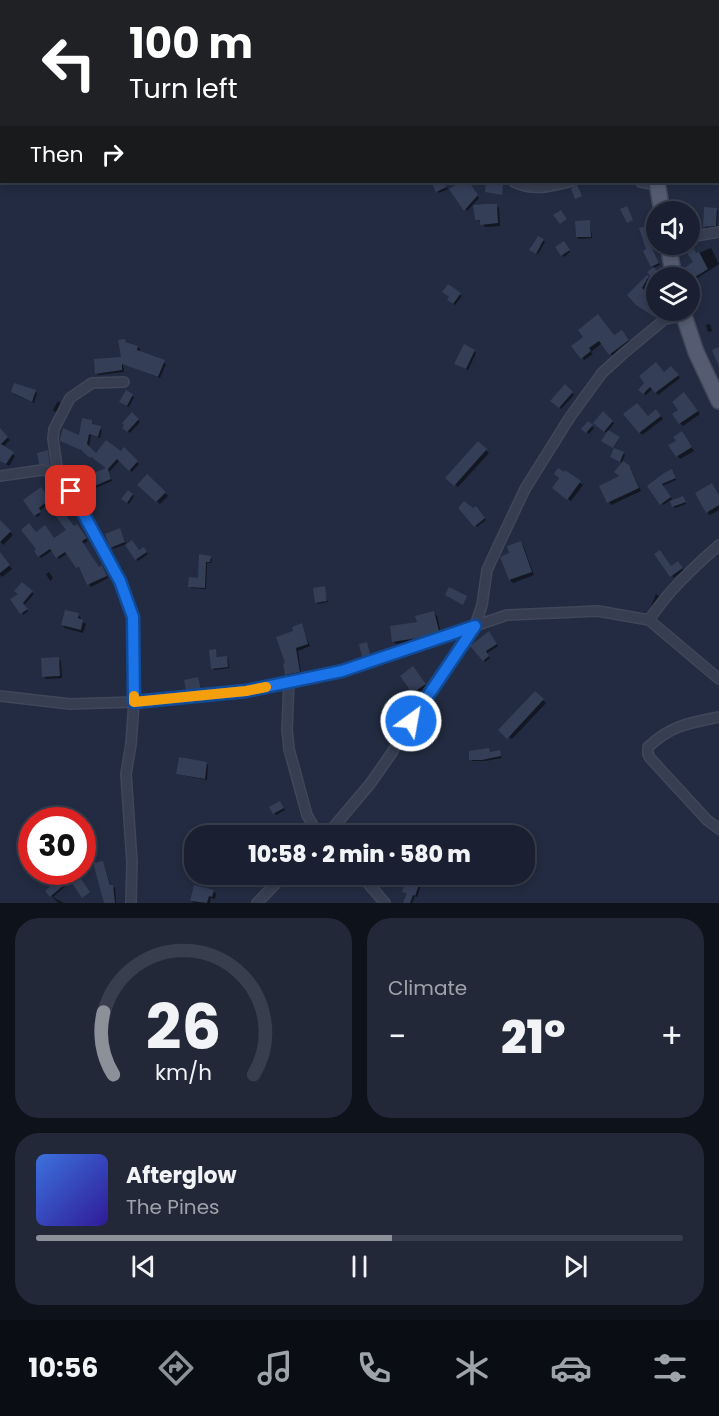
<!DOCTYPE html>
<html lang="en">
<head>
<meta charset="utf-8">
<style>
  :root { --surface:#1a2031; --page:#232839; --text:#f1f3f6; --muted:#9fa3ab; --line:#383e4d; --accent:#8c9099 }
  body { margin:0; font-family:Poppins,sans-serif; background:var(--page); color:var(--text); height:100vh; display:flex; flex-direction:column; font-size:22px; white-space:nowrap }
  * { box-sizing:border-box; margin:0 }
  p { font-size:20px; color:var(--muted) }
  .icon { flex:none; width:33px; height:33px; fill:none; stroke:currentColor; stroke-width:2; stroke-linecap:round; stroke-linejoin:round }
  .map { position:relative; height:903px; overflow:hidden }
  .details { display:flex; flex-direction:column; gap:15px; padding:15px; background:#0e121b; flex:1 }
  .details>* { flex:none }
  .top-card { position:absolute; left:0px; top:0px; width:720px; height:183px; box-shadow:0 3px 9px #0003,0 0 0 2px var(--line); background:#202124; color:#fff; overflow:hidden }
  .tools { position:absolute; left:646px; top:201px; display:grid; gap:12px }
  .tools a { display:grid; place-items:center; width:54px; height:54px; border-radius:50%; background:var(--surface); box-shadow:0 3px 9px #0003,0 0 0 2px var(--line); font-size:30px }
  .speed { position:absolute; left:18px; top:807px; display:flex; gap:12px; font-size:30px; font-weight:700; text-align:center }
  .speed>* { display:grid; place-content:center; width:78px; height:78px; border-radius:50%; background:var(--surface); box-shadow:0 3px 9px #0003,0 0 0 2px var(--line); line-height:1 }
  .speed .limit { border:9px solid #d22; background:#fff; color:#111 }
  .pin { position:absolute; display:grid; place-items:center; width:51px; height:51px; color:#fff; margin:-26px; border-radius:12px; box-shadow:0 3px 9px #0006 }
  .me { position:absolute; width:66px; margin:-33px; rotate:32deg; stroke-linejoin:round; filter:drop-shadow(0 0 4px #0008) }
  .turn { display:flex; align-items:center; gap:21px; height:126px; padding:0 30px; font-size:27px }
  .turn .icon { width:78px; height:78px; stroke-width:2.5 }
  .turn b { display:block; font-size:42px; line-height:51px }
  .then { display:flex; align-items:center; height:57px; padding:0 30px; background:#0003; gap:12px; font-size:22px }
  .big { font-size:45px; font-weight:800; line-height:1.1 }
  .details .tile { flex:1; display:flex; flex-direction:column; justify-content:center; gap:9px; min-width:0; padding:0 21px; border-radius:24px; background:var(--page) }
  .details .dial { align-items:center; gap:0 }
  .dial svg { height:156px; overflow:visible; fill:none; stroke:var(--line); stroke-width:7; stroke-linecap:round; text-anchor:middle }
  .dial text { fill:var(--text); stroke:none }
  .song { display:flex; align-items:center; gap:18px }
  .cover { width:72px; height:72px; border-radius:9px; background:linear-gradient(135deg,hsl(220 70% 55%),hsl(250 70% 35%)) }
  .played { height:6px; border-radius:3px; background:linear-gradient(90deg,var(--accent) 55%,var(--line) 55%) }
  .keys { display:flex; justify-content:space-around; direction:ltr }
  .heat { display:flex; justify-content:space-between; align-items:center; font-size:33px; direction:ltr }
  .details .tiles { flex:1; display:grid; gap:15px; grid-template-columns:1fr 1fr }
  .tile:last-child { grid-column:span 2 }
  .trip { position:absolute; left:184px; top:825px; width:351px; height:60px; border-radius:24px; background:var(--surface); box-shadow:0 3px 9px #0003,0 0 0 2px var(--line); font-weight:800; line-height:60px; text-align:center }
  .dock { display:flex; height:96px; justify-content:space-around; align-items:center; background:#0a0d14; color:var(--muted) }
  .dock .icon { width:42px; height:42px }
  .dock .on { color:var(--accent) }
  .dock b { font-size:27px; color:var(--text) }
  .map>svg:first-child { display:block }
</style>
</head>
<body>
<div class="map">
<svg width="719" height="903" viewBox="0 0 719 903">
  <rect width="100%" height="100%" fill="#222b41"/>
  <path fill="#0007" d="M432,182h12l4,7 -9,4z
    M470,185l9,13 -12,13 -16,-22z
    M496,205l3,3 1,18 -15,1 -3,-5 -6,-3z
    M716,209l2,2 -1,16 -11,1 -1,-2z
    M590,222l2,16 -13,1 -2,-2z
    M649,226l5,12 -3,1 1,10 8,16 -7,3 -5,-18z
    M539,238l6,4 -7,12 -5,-2z
    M566,246l4,6 -6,5 -2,-2z
    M711,248l8,16 -23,15 2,3 -5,3 -8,-16 10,-6 1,-9z
    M647,277l2,2 -6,11 14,12v8h5l3,4 -7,5 -18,-13 -11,-11z
    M449,286l13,10 -7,9 -5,-3z
    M710,324l2,7 -4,1 -2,-7z
    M625,334l6,9 -18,14 -11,-14 -11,9 2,2 -9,6 -11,-14z
    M125,341l13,6 2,2 -1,3 27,12 -6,14 -37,-14 1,8 -26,3 -2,-2 26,-15z
    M474,351l2,2 -8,17 -10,-5z
    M674,370l6,8 -22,17 -5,-7 -7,7 -6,-5 24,-16z
    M565,387l9,8 -13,14 -9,-8z
    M35,392l2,1 -3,10 -20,-9z
    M126,392l8,5 -5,10 -6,-3z
    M687,397l13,17 -17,12 -3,-3v-13z
    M58,401l4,3 -5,9 -4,-3z
    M603,413l11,10 -6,8 11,8 -5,8 -11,-6 5,-7 -13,-11z
    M132,414l8,8 -10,11 -6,-6z
    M625,414l23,4 11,-4 4,5 -21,16z
    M92,422l1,4 9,4 -2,8 -9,-3 -2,12 8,8 24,-2 4,-3 14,14 -7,8 -12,-12 -11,12 3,9 -19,8 -2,-2 17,-19 -14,-10 -1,1 -8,-7 -23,-12 18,-3z
    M588,423l6,5 -5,6 -6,-5z
    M3,433l7,7 -7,7 12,9 -6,10 -9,-6v-23z
    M684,436l10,15 -14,8 -10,-13z
    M478,443l11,10 -31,34 -11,-10z
    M615,450l10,5 -3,7 9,7 10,22 -30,14 -2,-3 12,-25 2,-14 -10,-5z
    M674,472l2,8 -14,6 10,13 -9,6 -14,-19z
    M147,477l21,19 -8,8 -21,-19z
    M580,483l3,2 -12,16 -14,-10z
    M712,485l7,10v15l-9,5 -3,-3z
    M40,489l11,13 -12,9 2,3 -4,3 -2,-2z
    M128,492l6,4 -5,8 -6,-5z
    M685,500l1,4 -11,4 -2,-2z
    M460,508l13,2 3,-2 10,12 -9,7z
    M0,522l13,13 -10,10 -3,-4z
    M74,528h5l9,13 -5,3 16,24 3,-1 2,2 4,9 -17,9 -10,-18 -3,-2 -10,-14 -9,6 -6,-9 -12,8 -2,-2 -3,-22 18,6z
    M121,531l5,13 -13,5 -1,-2z
    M520,542l3,3 11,30 -21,8 -3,-3 -8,-22 9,-4z
    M127,545l12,7 6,-1 3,3 -10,7z
    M0,554l12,15 -10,8 -2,-2z
    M201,556l11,3 -1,4h-4l-1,26 -15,-1 -1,-2 9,-7z
    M680,565l4,5 -11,8 -2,-10z
    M49,572l4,6 -3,3 -4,-7z
    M22,584l12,10 -10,11 4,6 -5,4 -3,-21z
    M324,588l4,14 -10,2 -2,-2z
    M656,594l4,3 -10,14h-1z
    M434,613l3,3 4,18 -19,7 -26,3 -3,-3z
    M78,615l3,3v3l5,3 -3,9 -18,-5 -3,-3z
    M301,625l9,21 -12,5 3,23 -12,3 -3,-3 9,-42z
    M490,635l8,11 -12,8 4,4 -5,4 -12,-16z
    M216,651l2,7 8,-1 2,2 1,9 -15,2 -1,-2z
    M58,658l3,4 1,16 -16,1 -3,-3z
    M416,671l12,17 -12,7 -14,-19z
    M198,679l4,11 -12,1 -2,-2z
    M535,693l11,10 -34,36 -9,-6z
    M488,750l3,3 8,-1 3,6 -17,3h-13l-1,-2z
    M206,763l2,2 -1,15 -30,-6z
    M282,804l3,6 -9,5 -5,-7z
    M103,862l8,24 4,2 1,15h-11z
    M42,872h12l16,10 -17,15 11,6h-6l-11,-12 10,-8z
    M410,874l13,5 -6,18 -2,-1 -3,7h-7l4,-9 -5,-3z
    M213,891l3,3 -1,5 -4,-1 -1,5h-16l-3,-2z"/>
  <path fill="#343e57" d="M431,182h13l3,5 -11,5z
    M460,182h9l9,13 -14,16 -15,-22z
    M576,182l6,14 -7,3 -4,-10z
    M486,183l17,2 -1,10 -17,-3z
    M485,204h12l1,19 -18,2v-5h-5l-2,-15z
    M627,206l6,14 -6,3 -7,-14z
    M704,207l13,1 -1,18 -13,1z
    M561,210l6,9 -7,5 -7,-9z
    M590,220l1,17h-15l-1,-16z
    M650,225l3,12 -3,1 1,8 8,17 -8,4 -8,-16 3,-2 -7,-21z
    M538,236l6,3 -8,15 -7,-4z
    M564,241l6,9 -9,6 -6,-9z
    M694,249l2,4 3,-1 9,17 -13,8 2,3 -7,5v-7l-7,-9 10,-7 -6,-9z
    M654,267l7,10 -4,1 -2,4 -8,-10z
    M647,275l2,1 -7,12 15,12v10l8,2 -9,6 -20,-13 -9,-10z
    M448,284l13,9 -8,11 -6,-4 2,-3 -7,-5z
    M598,314l16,21 8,-5 7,10 -20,15 -10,-14 -10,7 2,3 -10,8 -10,-13 12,-9 -5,-7z
    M125,339l1,3 12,4 -1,4 28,10 -7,17 -36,-13v6l-27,4 -1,-15 27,-2 -3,-17z
    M464,344l11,6 -9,19 -12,-5z
    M719,347v20l-7,-17z
    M656,362l8,10 7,-6 8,9 -24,18 -5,-6 -7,7 -5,-4 6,-7 -5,-7z
    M14,383l22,7 -4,12 -21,-10z
    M565,384l8,8 -14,16 -9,-7z
    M126,390l7,4 -6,12 -8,-4z
    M684,392l14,19 -19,13 -7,-10 6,-4 -6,-8z
    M637,403l11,13 8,-7 5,7 -22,17 -16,-19z
    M603,411l10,10 -9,11 -11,-9z
    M132,412l7,7 -12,13 -5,-4 2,-3 -2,-2z
    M82,418l10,2v4l9,2 -3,11 -9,-3 -2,10 9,9 10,-13 15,11 3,-4 14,14 -9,10 -12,-12 -9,10 3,10 -21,9 -6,-11 22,-9 -15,-11 -1,1 -9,-8 -21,-9v-2l3,-11 16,7z
    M588,421l5,4 -7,8 -5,-4z
    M0,428l8,9 -7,7 13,8 -8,12 -6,-3z
    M608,430l12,7 -7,11 -12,-7z
    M682,431l10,16 -16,10 -8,-12 8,-4 -3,-4z
    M478,441l9,8 -33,37 -9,-8z
    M614,448l10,4 -4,10 -10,-5z
    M48,450l2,15 -11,-1 -2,-11z
    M623,461l6,4 10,23 -32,15 -8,-17 20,-10 -5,-4z
    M558,468l6,4 1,-2 16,11 -14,19 -15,-12 7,-10 -5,-4z
    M672,469l4,9 -14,6 9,13 -11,8 -13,-19 17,-13z
    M147,474l19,18 -10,10 -19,-17z
    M712,483l7,12v10l-13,8 -11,-20z
    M41,487l9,12 -11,9 2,4 -7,4 -11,-16z
    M128,490l5,4 -6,9 -6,-4z
    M683,496l3,6 -14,5 -2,-6z
    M464,501l9,7 3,-2 9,12 -11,9 -16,-19z
    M61,509l13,17 3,-2 10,14 -5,3 17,26 3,-2 5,11 -20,9 -8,-18 -3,1 -11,-16 -9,6 -6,-9 -12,8 -4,-6 2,-2 -15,-19 8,-7 7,9 9,-7 9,13 12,-8 -12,-16z
    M0,520l11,11 -11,11z
    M120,528l5,14 -15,6 -5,-14z
    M132,540l7,10 5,-3 3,5 -12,8 -10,-15z
    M521,541l11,31 -23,8 -9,-23 9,-4 -2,-7z
    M660,550l11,16 7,-5 5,7 -13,9 -16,-23z
    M0,552l10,13 -10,8z
    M199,554l12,2 -1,6h-4l-1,26 -17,-1 1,-10 9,1z
    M22,582l11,9 -10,12 5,6 -8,5 -10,-15 8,-5 -4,-3z
    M325,586l2,15 -12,2 -2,-15z
    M449,587l18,9 -4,9 -18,-10z
    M65,610l14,3 -1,5 5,2 -2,10 -20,-5z
    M434,611l5,20 -21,7 -26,4 -2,-16 27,-4 -2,-6z
    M302,623l6,21 -12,4 4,24 -15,3 -2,-11 2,-1 -9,-26 17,-6 -1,-4z
    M489,631l8,13 -11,7 3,5 -6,5 -13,-15z
    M367,642l3,12 -8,3 -3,-13z
    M216,649l1,8 10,-1 1,11 -17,2 -2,-19z
    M59,657l1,19 -18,1 -1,-19z
    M413,666l13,18 -14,9 -12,-17z
    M198,677l3,12 -15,1 -2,-10z
    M535,691l9,8 -37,40 -9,-9z
    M489,748l1,4 10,-2 1,6 -19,4h-13v-9z
    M179,757l28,5 -2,17 -29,-5z
    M280,801l4,7 -11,6 -4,-7z
    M103,861l7,24h3l2,18h-11l-11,-40z
    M40,872h16l4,3 1,-2 9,7 -20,17 -5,-6 9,-8z
    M77,873l13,19 -8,6 -13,-19z
    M408,874l14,3 -7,19 -2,-1 -3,8h-7l4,-10 -5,-1z
    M194,885l20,5 -2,7 -3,-1 -2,7 -17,-2z"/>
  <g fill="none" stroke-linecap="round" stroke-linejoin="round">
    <defs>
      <path id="minor" d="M424,0l2,2
        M8,2l2,-2
        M505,2l7,-2
        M0,8l2,-1
        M514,182c19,9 35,5 55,0
        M641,182l16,3
        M690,237l29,-5
        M58,473l-5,-34 1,-10 16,-31 22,-15 32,-1
        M0,476l42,-6 16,3 13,18 49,90 13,36 1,85 -64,2 -70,-8
        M649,620c20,-30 44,-52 70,-75
        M289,682l-2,47 2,20 18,66 12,21
        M719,717c-30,6 -47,8 -71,30v7l2,4 57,62 12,9
        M326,836l44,-52 21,-30 29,-50 55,-78 7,-21 5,-35 12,-26 26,-55 45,-72 32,-44 22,-20 41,-34 19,-3
        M360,874l25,29
        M131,903l1,-41 -6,-88 5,-30 3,-42 112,-11 96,-20 165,-56 91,-4 51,9 70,59
        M257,903l28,-29"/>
      <path id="primary" d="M662,2v-2
        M657,182l5,30
        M668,244l6,34
        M682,310l14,42 23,49"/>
    </defs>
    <use href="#minor" stroke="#40475a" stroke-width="12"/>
    <use href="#primary" stroke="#40475a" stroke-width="18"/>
    <use href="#minor" stroke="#373e51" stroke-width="9"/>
    <use href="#primary" stroke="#555c71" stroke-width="15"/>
  </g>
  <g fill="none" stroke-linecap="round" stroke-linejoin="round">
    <defs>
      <path id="route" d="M71,491l49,90 13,36 1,85 112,-11 96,-20 133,-45 -64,95"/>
    </defs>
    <use href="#route" stroke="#114b97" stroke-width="15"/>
    <use href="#route" stroke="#1a73e8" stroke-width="10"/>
    <path stroke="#f59e0b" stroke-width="10" d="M134,696v6l112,-11 20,-4"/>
  </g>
</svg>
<div class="tools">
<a><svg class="icon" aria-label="sound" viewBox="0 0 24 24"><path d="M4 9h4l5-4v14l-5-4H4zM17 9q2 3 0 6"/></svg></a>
<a><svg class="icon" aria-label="layers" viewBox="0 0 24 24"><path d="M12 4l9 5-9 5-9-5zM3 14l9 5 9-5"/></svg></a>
</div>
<div class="speed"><div class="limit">30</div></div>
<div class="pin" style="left:71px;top:491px;background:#d93025"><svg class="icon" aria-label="arrive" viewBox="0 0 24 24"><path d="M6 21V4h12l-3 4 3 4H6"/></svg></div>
<svg class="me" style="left:411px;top:721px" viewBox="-20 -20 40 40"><circle r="17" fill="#1a73e8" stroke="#fff" stroke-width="3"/><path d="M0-11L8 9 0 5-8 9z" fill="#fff"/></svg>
<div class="trip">10:58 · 2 min · 580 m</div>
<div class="top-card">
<div class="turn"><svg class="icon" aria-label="left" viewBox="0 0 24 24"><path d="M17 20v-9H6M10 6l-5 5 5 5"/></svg><div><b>100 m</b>Turn left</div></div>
<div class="then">Then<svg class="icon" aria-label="right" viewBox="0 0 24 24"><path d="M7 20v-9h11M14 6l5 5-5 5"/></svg></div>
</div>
</div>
<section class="details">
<div class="tiles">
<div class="tile dial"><svg viewBox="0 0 100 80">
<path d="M14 69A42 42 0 1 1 86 69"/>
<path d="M14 69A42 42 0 0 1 9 37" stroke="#8c9099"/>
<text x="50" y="56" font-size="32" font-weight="700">26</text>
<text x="50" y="72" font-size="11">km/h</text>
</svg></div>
<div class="tile"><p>Climate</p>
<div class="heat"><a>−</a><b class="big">21°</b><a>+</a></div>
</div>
<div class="tile">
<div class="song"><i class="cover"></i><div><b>Afterglow</b><p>The Pines</p></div></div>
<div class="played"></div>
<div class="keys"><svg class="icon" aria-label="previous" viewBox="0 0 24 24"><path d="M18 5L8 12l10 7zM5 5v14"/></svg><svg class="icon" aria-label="pause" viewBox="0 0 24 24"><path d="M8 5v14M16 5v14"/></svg><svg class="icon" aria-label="next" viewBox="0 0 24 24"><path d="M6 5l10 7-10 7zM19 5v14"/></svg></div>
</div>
</div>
</section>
<nav class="dock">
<b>10:56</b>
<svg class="icon on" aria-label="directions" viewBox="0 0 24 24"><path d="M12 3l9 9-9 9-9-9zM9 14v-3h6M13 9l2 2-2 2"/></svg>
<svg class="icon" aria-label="music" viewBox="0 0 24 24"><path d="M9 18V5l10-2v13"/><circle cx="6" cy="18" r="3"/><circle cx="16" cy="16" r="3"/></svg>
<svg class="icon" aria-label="phone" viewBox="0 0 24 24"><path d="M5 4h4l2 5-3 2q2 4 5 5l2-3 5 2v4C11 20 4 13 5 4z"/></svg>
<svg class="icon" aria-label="climate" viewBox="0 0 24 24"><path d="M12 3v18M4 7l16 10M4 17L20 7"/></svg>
<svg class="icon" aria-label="car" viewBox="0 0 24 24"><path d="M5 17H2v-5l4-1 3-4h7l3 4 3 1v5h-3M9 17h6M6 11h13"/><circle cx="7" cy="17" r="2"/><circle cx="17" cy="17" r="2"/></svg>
<svg class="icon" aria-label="filters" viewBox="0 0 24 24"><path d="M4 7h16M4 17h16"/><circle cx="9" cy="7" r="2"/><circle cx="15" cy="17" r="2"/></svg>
</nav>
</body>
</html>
